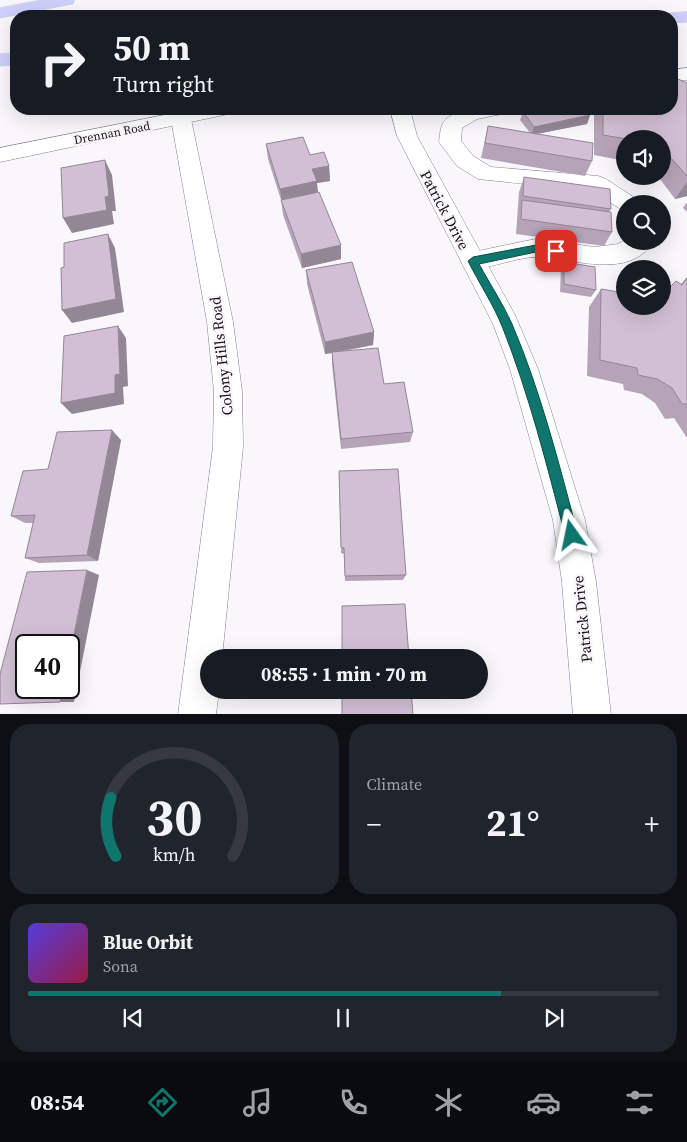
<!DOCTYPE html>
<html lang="en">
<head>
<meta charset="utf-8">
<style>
  :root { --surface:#171b24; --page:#20242c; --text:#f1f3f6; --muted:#9ea1a6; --line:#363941; --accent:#0f766e }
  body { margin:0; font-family:"Source Serif 4",serif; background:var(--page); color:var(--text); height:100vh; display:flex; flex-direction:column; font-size:19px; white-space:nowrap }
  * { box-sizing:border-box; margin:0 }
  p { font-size:16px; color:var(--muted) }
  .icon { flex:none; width:28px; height:28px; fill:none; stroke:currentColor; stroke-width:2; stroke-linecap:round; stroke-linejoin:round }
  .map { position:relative; height:714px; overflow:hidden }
  .drawer { display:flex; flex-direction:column; gap:10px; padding:10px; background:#0d0f14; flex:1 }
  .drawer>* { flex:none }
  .guide { position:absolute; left:10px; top:10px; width:668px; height:105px; border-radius:20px; box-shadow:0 5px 20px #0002; background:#171b24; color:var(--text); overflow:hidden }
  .buttons { position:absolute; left:616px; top:130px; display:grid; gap:10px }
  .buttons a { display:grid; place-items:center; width:55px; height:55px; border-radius:50%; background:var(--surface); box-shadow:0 5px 20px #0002; font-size:25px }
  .speed { position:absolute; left:15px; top:634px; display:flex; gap:10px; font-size:25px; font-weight:700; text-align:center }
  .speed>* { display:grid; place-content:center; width:65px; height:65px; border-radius:50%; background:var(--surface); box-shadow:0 5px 20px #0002; line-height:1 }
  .speed .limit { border:2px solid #111; border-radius:8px; background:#fff; color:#111 }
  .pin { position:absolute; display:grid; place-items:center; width:42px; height:42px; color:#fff; margin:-21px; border-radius:10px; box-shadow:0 2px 8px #0006 }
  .me { position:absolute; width:55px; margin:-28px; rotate:348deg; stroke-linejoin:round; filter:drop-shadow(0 0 4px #0008) }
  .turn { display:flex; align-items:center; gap:18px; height:105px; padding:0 20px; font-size:22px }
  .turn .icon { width:65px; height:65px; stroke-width:2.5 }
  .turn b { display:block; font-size:35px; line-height:42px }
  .big { font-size:38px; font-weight:700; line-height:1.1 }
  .drawer .widget { flex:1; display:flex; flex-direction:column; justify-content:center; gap:8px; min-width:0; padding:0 18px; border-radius:20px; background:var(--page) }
  .drawer .dial { align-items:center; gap:0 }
  .dial svg { height:130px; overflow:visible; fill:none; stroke:var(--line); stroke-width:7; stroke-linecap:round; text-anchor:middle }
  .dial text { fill:var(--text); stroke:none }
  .song { display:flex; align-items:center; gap:15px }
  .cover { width:60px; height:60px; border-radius:8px; background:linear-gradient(135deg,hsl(250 70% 55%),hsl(340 70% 35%)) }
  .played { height:5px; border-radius:2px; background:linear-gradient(90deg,var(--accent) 75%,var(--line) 75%) }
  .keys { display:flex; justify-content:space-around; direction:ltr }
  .heat { display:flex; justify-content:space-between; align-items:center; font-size:28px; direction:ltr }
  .drawer .tiles { flex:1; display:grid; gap:10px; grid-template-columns:1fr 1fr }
  .widget:last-child { grid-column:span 2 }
  .trip { position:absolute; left:200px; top:649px; width:288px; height:50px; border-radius:25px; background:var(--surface); box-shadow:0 5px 20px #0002; font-weight:700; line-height:50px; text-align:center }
  .tabs { display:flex; height:80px; justify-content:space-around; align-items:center; background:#090b0e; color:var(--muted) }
  .tabs .icon { width:35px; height:35px }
  .tabs .current { color:var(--accent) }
  .tabs b { font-size:22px; color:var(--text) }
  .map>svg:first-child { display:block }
</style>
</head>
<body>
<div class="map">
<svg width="687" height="715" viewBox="0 0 687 715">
  <rect width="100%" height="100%" fill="#f9f7fc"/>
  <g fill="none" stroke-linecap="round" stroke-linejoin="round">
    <defs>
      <path id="minor" d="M687,68v12l-16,2v-12z
        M510,109l-3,4 -30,6 -15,9 -1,13 12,15 18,11 107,9 8,3 29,19 3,6h-13v8l-32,-21 -115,-12 -21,-13 -18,-24c1,-6 1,-14 4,-19 12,-18 49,-15 67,-14z
        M181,113l7,1 3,5 42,203 9,69 1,56 -21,211h-13v32h10l-3,25h-38l35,-268 1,-56 -7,-69 -36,-203 3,-5z
        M536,239l59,8 23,-3 7,-4 28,1c-22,40 -81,17 -116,16 -18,0 -45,10 -64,13l-9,-2 -3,-7 3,-7 9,-2z"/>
      <path id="tertiary" d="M194,109h40l-3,4 -7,2 -224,47v-14z
        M390,109h20l7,27 98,179 23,54 47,151 11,62 15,133h-38l-11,-133 -9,-62 -43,-151 -17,-45 -96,-188z"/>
      <path id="motorway" d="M41,0h34l-2,4 -6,1 -67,13v-10z
        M687,12v10l-16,1v-7h-7l7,-3z
        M16,53v12l-16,1v-12z"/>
    </defs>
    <use href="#minor" stroke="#867e95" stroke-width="1"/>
    <use href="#tertiary" stroke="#867e95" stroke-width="1"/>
    <use href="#motorway" stroke="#d6d5d6" stroke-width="1"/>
    <use href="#minor" fill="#fff" fill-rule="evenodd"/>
    <use href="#tertiary" fill="#fff" fill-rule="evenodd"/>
    <use href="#motorway" fill="#ccd0fa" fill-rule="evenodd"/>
  </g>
  <path fill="#b5a4b7" d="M687,83v113l-12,3 -15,-20 -8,1 -3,-4h13v-37h-37v25h-4l-1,-4 -26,-5v-41l3,-5h74z
    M523,112l67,3 -3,9 -50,10 55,27 -7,15 -104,-18 7,-32 42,7 -10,-13z
    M266,144l44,11 19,11 1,15 -13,2 1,9 23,67 -39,9 -19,-53 -2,-15 -13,-41z
    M524,177l87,32 -2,3 3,20 -8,14 -88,-12 3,-42z
    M687,202v10l-4,-4z
    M564,262l32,28 -5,7 -31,-5 1,-23z
    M306,270l68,62 -1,13 -34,7 45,32 29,48 -3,10 -69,7 -9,-85v-11l-7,1 -18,-70z
    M687,277v161l-13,-20 -9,1 -10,-16 -13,-9 -18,-4 -1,-6 -36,-8 2,-69 12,-18 61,17z
    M121,440l-23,121 -59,2 -14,-5 8,-35h-8l-14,-7 37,-47z
    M339,471l67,104 -3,5 -58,1 -1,-27 -3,-1z"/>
  <path fill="#938695" d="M590,115l-3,9 -56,11 3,-8z
    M105,160l7,15 4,36h-4l2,13 -42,9 -9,-15 42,-21z
    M329,166l1,15 -13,2 1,13 -36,7 -2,-14 32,-20z
    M687,182v14l-12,3z
    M108,234l7,14 9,64 -52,11 -10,-13z
    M341,245v14l-39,9 -1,-14z
    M118,326l8,12 2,48 -5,1 1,17 -52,10 -11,-11 54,-28z
    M374,332l-1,13 -48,9v-12z
    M112,430l9,10 -23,121 -11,-6z
    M87,570l12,5 -25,127h-14l3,-14h6v-29z"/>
  <path fill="#d2bfd5" stroke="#938695" d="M678,79l9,4v93l-15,-17 -7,1 -3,-3v-18h-35l-24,-4v-26h68v-23z
    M537,109h47l6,6 -56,12 -11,-15z
    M488,126l105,17 -1,18 -107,-18z
    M303,137l7,18 14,-3 5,14 -17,3 5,12 -37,8 -14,-45z
    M105,160l4,36 -4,1 2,13 -44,8 -2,-50z
    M524,177l86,12 1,20 -88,-13z
    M319,192l22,53 -40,9 -20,-54z
    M522,200l89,12 1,20 -91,-13z
    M108,234l8,65 -54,11 -1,-42 3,-1v-24z
    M352,262l22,70 -49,10 -19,-72z
    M564,262l31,5 1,23 -32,-6z
    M687,278v126h-5l-10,-16 -15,-9 -19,-4 -1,-7 -37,-8 1,-71 24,4v13h37v-11l14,-14 6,4z
    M118,326l2,48 -5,1v18l-54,10 3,-67z
    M378,348l6,36 20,-2 9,50 -72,7 -9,-87z
    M112,430l-25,125 -62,3 10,-43 -24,1 12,-45 25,-2 9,-37z
    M398,469l8,106 -61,1 -1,-28 -3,-1 -2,-76z
    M87,570l-18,89v-14h-43v43h37l-3,14 -60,2v-30l27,-102z
    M405,604l4,54h-67v-52z
    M342,690h69l2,25h-71z"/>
  <path fill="#0f766e" stroke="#0a4d48" d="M536,245l20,2 5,4 -5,4 -20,-3 -57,12c11,20 24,40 33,60 29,68 47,140 66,211l-2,5 -4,2 -5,-2 -2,-5c-18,-70 -36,-141 -63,-209 -9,-22 -23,-43 -34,-65l5,-4z"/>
  <g text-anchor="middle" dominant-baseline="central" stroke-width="5" stroke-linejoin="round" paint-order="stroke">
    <g font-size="12" fill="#19151e" stroke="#f9f7fc">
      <text transform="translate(112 133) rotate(-11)">Drennan Road</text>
    </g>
    <g font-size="15" fill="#19151e" stroke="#f9f7fc">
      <text transform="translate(445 210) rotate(62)">Patrick Drive</text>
      <text transform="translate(221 356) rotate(-96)">Colony Hills Road</text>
      <text transform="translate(582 619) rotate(-96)">Patrick Drive</text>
    </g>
  </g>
</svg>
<div class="buttons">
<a><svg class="icon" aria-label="sound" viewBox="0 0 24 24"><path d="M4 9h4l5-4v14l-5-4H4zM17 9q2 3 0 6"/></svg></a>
<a><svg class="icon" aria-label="search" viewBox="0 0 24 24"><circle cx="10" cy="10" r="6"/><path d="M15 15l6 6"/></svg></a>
<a><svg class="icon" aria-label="layers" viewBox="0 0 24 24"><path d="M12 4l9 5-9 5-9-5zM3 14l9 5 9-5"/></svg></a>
</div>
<div class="speed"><div class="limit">40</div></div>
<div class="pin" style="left:556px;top:251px;background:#d93025"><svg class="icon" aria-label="arrive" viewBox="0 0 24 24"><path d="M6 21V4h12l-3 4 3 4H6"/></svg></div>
<svg class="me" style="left:572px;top:535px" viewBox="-20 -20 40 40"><path d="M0-17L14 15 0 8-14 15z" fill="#0f766e" stroke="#fff" stroke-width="4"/></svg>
<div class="trip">08:55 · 1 min · 70 m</div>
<div class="guide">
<div class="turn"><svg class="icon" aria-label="right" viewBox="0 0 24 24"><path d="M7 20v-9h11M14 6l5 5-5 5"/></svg><div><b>50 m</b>Turn right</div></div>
</div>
</div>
<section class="drawer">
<div class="tiles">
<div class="widget dial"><svg viewBox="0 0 100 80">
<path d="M14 69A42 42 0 1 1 86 69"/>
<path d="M14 69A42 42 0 0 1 11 33" stroke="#0f766e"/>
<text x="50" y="56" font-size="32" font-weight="700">30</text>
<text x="50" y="72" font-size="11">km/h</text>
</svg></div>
<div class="widget"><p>Climate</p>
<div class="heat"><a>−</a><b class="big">21°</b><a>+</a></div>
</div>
<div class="widget">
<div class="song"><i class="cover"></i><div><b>Blue Orbit</b><p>Sona</p></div></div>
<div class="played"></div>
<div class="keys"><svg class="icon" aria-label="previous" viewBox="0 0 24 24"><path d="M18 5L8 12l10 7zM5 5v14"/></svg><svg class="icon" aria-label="pause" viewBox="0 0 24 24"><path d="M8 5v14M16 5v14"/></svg><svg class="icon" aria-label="next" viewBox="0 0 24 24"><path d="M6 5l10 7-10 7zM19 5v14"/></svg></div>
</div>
</div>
</section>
<nav class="tabs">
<b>08:54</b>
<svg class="icon current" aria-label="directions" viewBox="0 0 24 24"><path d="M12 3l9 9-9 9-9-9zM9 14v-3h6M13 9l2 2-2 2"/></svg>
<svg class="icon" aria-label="music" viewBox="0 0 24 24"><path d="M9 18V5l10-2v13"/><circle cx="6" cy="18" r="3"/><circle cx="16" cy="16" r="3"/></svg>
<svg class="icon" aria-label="phone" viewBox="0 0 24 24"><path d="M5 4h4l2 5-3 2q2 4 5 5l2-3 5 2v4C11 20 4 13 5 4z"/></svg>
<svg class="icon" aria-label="climate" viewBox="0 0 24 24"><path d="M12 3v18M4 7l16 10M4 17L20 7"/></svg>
<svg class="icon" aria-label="car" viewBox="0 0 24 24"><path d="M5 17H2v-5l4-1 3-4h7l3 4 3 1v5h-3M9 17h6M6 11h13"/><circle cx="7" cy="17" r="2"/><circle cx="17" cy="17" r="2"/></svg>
<svg class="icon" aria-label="filters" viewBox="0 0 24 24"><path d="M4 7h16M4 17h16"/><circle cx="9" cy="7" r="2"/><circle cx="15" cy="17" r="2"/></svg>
</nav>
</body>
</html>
